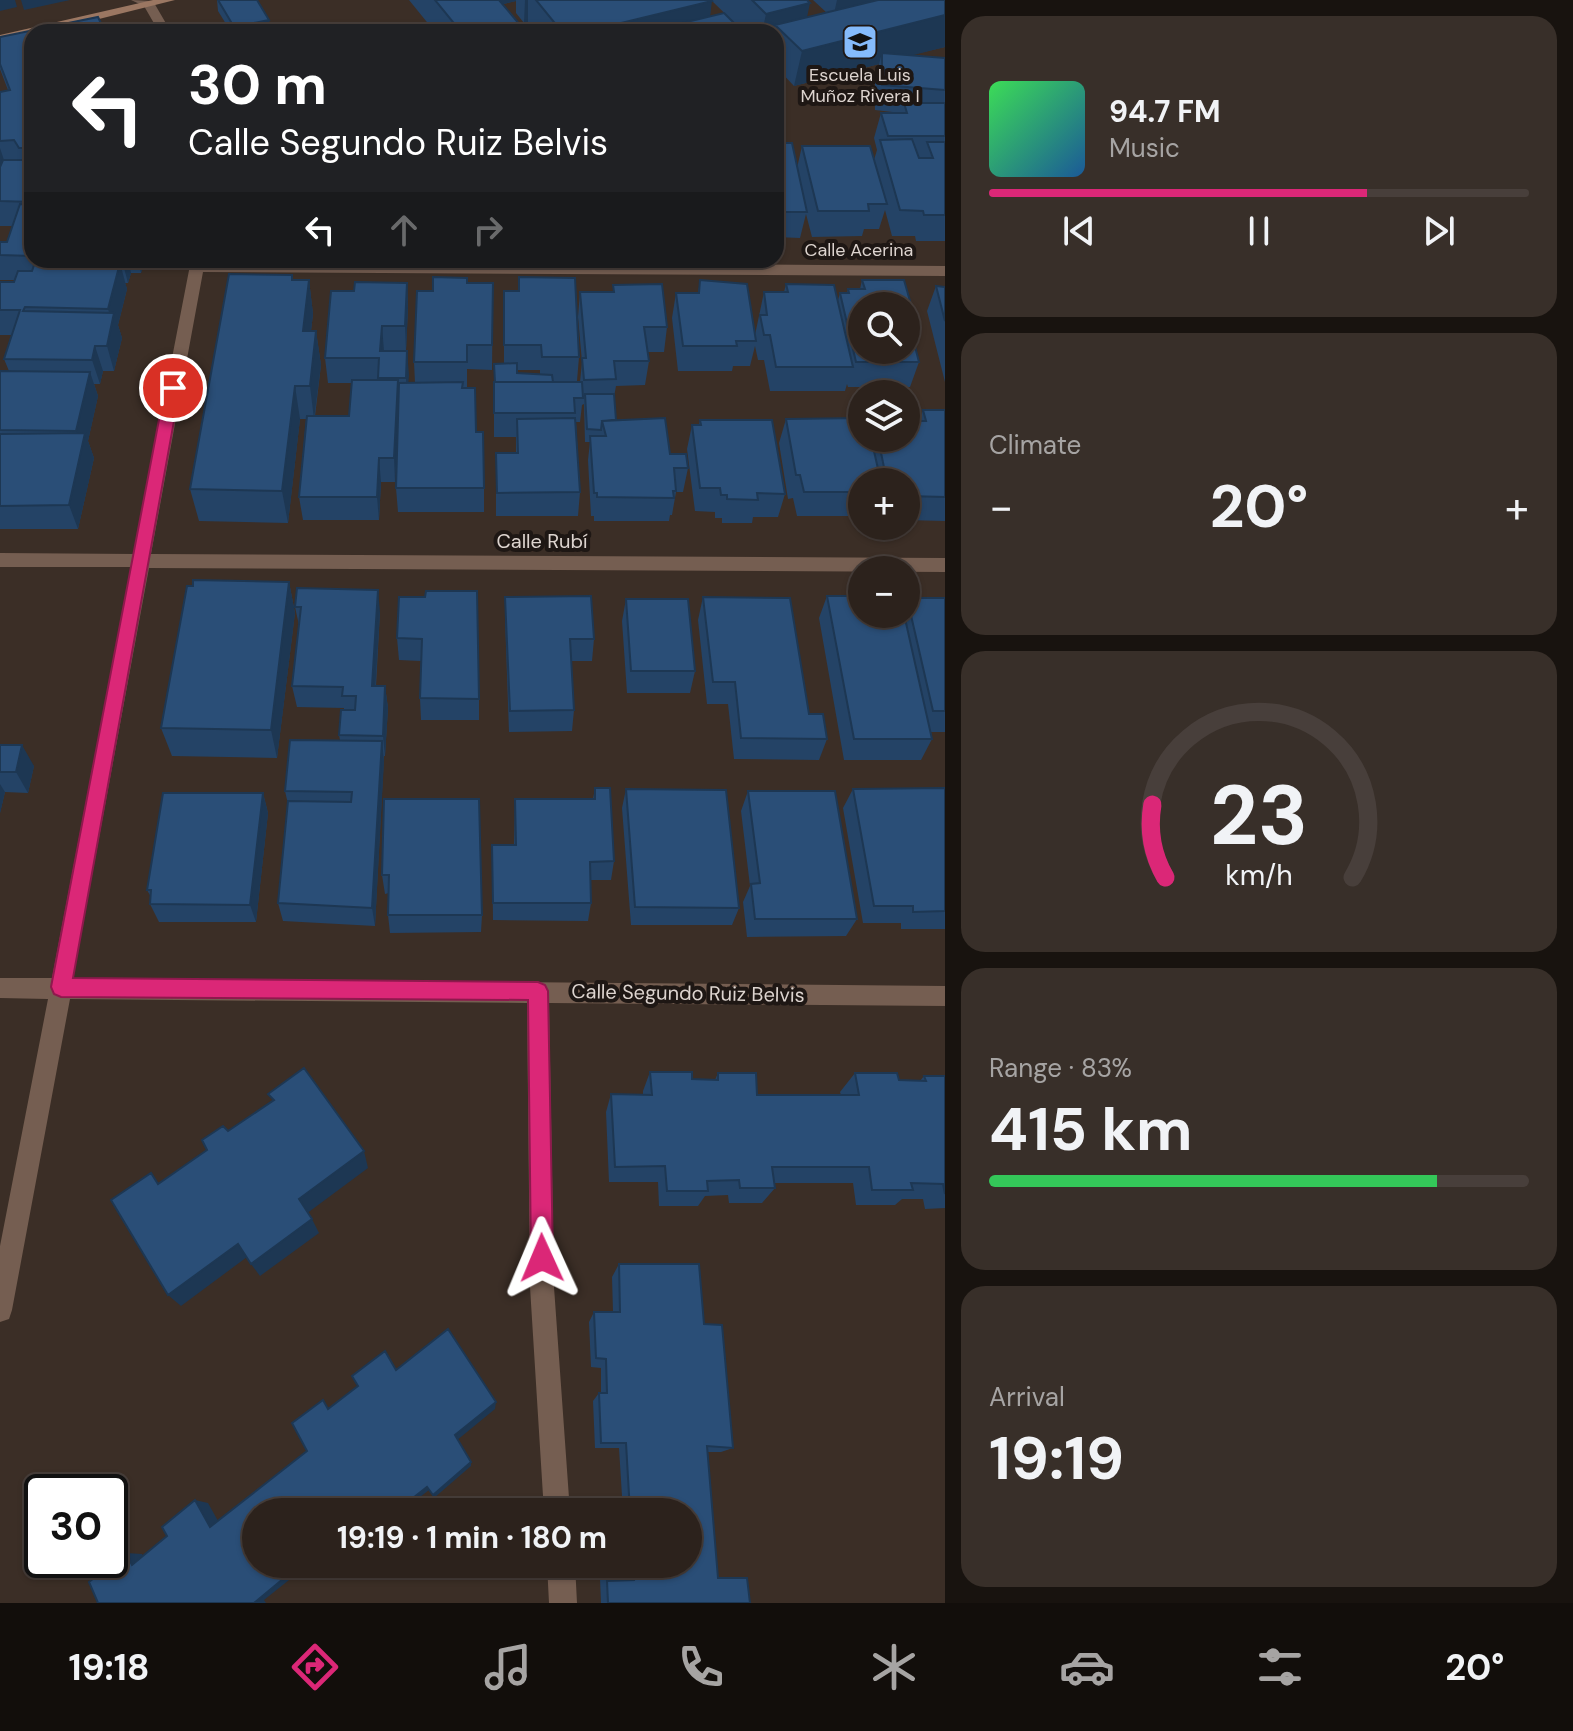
<!DOCTYPE html>
<html lang="en">
<head>
<meta charset="utf-8">
<style>
  :root { --surface:#2c221c; --page:#382f29; --text:#f1f3f6; --muted:#a6a4a3; --line:#483f3b; --accent:#db2777 }
  body { margin:0; font-family:"DM Sans",sans-serif; background:var(--page); color:var(--text); height:100vh; display:flex; flex-direction:column; font-size:30px; white-space:nowrap }
  * { box-sizing:border-box; margin:0 }
  p { font-size:26px; color:var(--muted) }
  .icon { flex:none; width:44px; height:44px; fill:none; stroke:currentColor; stroke-width:2; stroke-linecap:round; stroke-linejoin:round }
  .map { position:relative; flex:1; overflow:hidden }
  .details { display:flex; flex-direction:column; gap:16px; padding:16px; background:#18130f; width:628px }
  .details>* { flex:none }
  .top-card { position:absolute; left:24px; top:24px; width:760px; height:244px; border-radius:24px; box-shadow:0 2px 6px #0004,0 0 0 2px var(--line); background:#202124; color:#fff; overflow:hidden }
  .controls { position:absolute; left:848px; top:292px; display:grid; gap:16px }
  .controls a { display:grid; place-items:center; width:72px; height:72px; border-radius:50%; background:var(--surface); box-shadow:0 2px 6px #0004,0 0 0 2px var(--line); font-size:40px }
  .speed { position:absolute; left:24px; top:1474px; display:flex; gap:16px; font-size:40px; font-weight:700; text-align:center }
  .speed>* { display:grid; place-content:center; width:104px; height:104px; border-radius:50%; background:var(--surface); box-shadow:0 2px 6px #0004,0 0 0 2px var(--line); line-height:1 }
  .speed .limit { border:4px solid #111; border-radius:12px; background:#fff; color:#111 }
  .pin { position:absolute; display:grid; place-items:center; width:68px; height:68px; color:#fff; margin:-34px; border:4px solid #fff; border-radius:50%; box-shadow:0 2px 8px #0007 }
  .me { position:absolute; width:88px; margin:-44px; rotate:359deg; stroke-linejoin:round; filter:drop-shadow(0 0 6px #0008) }
  .turn { display:flex; align-items:center; gap:28px; height:168px; padding:0 32px; font-size:36px }
  .turn .icon { width:104px; height:104px; stroke-width:2.5 }
  .turn b { display:block; font-size:56px; line-height:68px }
  .lanes { display:flex; align-items:center; height:76px; padding:0 32px; background:#0003; justify-content:center; gap:40px; direction:ltr }
  .lanes .off { opacity:.35 }
  .big { font-size:60px; font-weight:700; line-height:1.1 }
  .details .card { flex:1; display:flex; flex-direction:column; justify-content:center; gap:12px; min-width:0; padding:0 28px; border-radius:24px; background:var(--page) }
  .details .dial { align-items:center; gap:0 }
  .dial svg { height:208px; overflow:visible; fill:none; stroke:var(--line); stroke-width:7; stroke-linecap:round; text-anchor:middle }
  .dial text { fill:var(--text); stroke:none }
  .song { display:flex; align-items:center; gap:24px }
  .cover { width:96px; height:96px; border-radius:12px; background:linear-gradient(135deg,hsl(130 70% 55%),hsl(210 70% 35%)) }
  .played { height:8px; border-radius:4px; background:linear-gradient(90deg,var(--accent) 70%,var(--line) 70%) }
  .keys { display:flex; justify-content:space-around; direction:ltr }
  .heat { display:flex; justify-content:space-between; align-items:center; font-size:44px; direction:ltr }
  .charge { height:12px; border-radius:6px; background:linear-gradient(90deg,#34c759 83%,var(--line) 0) }
  .trip { position:absolute; left:242px; top:1498px; width:460px; height:80px; border-radius:40px; background:var(--surface); box-shadow:0 2px 6px #0004,0 0 0 2px var(--line); font-weight:700; line-height:80px; text-align:center }
  .menu { display:flex; height:128px; justify-content:space-around; align-items:center; background:#120e0b; color:var(--muted) }
  .menu .icon { width:56px; height:56px }
  .menu .on { color:var(--accent) }
  .menu b { font-size:36px; color:var(--text) }
  main { display:flex; flex:1; min-height:0 }
  .map>svg:first-child { display:block }
</style>
</head>
<body>
<main>
<div class="map">
<svg width="945" height="1603" viewBox="0 0 945 1603">
  <rect width="100%" height="100%" fill="#3b2e26"/>
  <g fill="none" stroke-linecap="round" stroke-linejoin="round">
    <path fill="#755e51" fill-rule="evenodd" d="M131,0l22,1 18,31h-12l-15,-26z
      M191,260l754,6v10l-742,-4 -52,282 794,4v14l-796,-4 -76,410 872,8v20l-396,-3 5,284 16,225h-26l-14,-225 -3,-284 -457,-4 -58,311 -3,9 -9,3v-76l48,-247 -48,-1v-20h52l79,-411h-131v-14l134,1z
      M547,1564h28l2,39h-28z"/>
    <path fill="#9b7762" fill-rule="evenodd" d="M153,0h22l-128,32h-15v3l-32,8v-8z"/>
  </g>
  <path fill="#244366" fill-rule="evenodd" d="M217,0l52,20 2,12h-40l-13,-21z
    M409,0h302l-1,16 33,16h-210l-6,-7 1,-3 -4,1 -8,-10v-12l-13,3 23,28h-91z
    M711,0h96v17l20,-4 -14,-13h60v1l72,-1v47l-34,8 34,3v183h-29l-1,-5h-23l-7,-26 -6,19h-15l-2,7 -50,1 -6,-23 -6,24 -24,-1v-94l21,25 5,-22 72,14 3,-10 -3,-12 7,-25h20l-26,-3v-32l4,-14 -85,22 -18,-19v-35h-32z
    M32,32v228h112l-3,13h-10l-3,10h-3l2,6 -9,36 4,13 -8,33h-11l-3,13h-6l4,12 -10,45 6,17 -16,71h-78v-158h9l-5,-12 8,-24h-12v-53h14v-2h-14v-38h7l6,-16h-13v-134l8,-2 -8,-21v-32z
    M293,280h16l4,34 -2,17h5l5,34 -6,51h34l3,-33h-24l-3,-25 29,-67 53,-8 1,25 -2,43h1l1,32h7l-1,-21 19,-71 34,-8h26l-1,87 -25,-1v18h-4l13,45 8,56v24h-86l-2,-24 2,-55 -3,49h-14l-2,38h-76l-4,-23 7,-78h-6l-12,104 -89,-2 -9,-32z
    M700,280l55,55 9,-43h20l2,-8 52,16 2,-7h7l1,-4h12l2,-9 48,21 -4,12 13,49 -9,25h-62l-1,-3 -2,7h-75l-6,-31h-6l-3,-14 -5,20h-17l-1,5h-54l-6,-53 4,-25h22zM862,306h44v44z
    M613,285l54,42 -3,25h-16l1,9 -4,24 -29,1 -2,11 2,23 54,34 18,14 -5,24h-7l-4,23h-2l-1,6h-75v-5h-3l-3,-56 2,-18h-5l-1,-38 -2,1 -2,17h-4l4,70 -2,24h-82v-63h20v-16h-22v-73l10,-1v-72h14l61,66 -2,24 -24,1h27l2,-20 -4,-45 2,-25h33zM517,370h23v5l-23,-2z
    M936,286l9,1v95l-18,-71z
    M923,410h22v111l-39,-1v-38h-44v34h-65l-4,-18 -5,1 -9,-56 7,-24 76,19h44l13,-17z
    M700,420l85,74 -7,23h-25l-1,6h-30v-5h-7v-6l-20,-1 -8,-62 5,-24h7z
    M289,582l6,31 -18,145 -105,-2 -11,-28z
    M827,596l35,18h44v-13l1,-3h38v134h-14l1,7 -11,21h-77l-25,-142z
    M399,597l80,102v21h-58l-1,-22 1,-37 -22,-1 -2,-22z
    M505,597l89,42 -2,22h-21l3,49 -2,21 -63,1 -4,-113z
    M703,597l106,117 18,25 -8,21 -85,-1 -6,-55h-21l-9,-84z
    M626,599l69,72 -5,22h-63l-5,-72z
    M295,607l85,5 -4,74h9l3,22 -3,48h-1l-9,170 -92,-5 -5,-18 10,-99 -3,-13 55,-51 -1,-5 5,-25v-2l-47,-1 -5,-21 7,-61z
    M0,745l34,21 -6,27 -23,-1 -5,21z
    M595,788l19,73 -3,19h-21l1,23 -3,18 -95,-1 -1,-75h22l1,-46h78z
    M945,788v141h-44v-6h-38l-20,-115 10,-19z
    M626,789l113,119 -7,17h-101l-9,-117z
    M748,791l109,128 -11,17 -99,1 -4,-35 7,-16 -9,-75z
    M263,793l5,20 -12,109h-97l-9,-18 1,-7 -4,-7z
    M384,799l98,116 -1,17 -91,1 -2,-18 1,-22 -4,1 -3,-19z
    M650,1072l42,7 23,1 3,-7 39,22h84l-1,-3 15,-19 44,7 21,1 4,-5h21v132l-20,1 -2,-10h-21l-7,6h-39l-3,-22h-79l1,5 -13,15h-33l-1,-8 -23,1 -7,10h-39l-1,-24h-49l-3,-70 5,-18 32,1v-4z
    M619,1264l85,60 29,124 -12,4h-13l10,125 29,1 3,25h-149l-1,-24h26l-1,-15h63v-52h-65l-4,-64h-24l-2,-47 6,-8h2v-25l-10,-1 -2,-45 5,-10h19l-1,-35z"/>
  <path fill="#1d3753" d="M0,0h15l2,7 -17,4z
    M21,0h49l-46,10z
    M479,0h37v1l-38,9z
    M525,0h3v22l-4,1z
    M837,0h36l-2,8 -38,10z
    M712,1l-4,31h-124z
    M810,3l-7,34 -28,-12 -1,7h-12l4,-18z
    M945,15v32l-63,16v-10l-3,11 -85,22 8,-35z
    M269,20l2,12h-37v-5z
    M0,148l4,12 -4,22z
    M122,260h6l3,13 -3,10z
    M138,260h6l-3,13z
    M120,263l7,26 -9,36 4,13 -8,33 -7,-25 5,-24 -4,-13z
    M309,280l4,34 -6,51 -4,-34z
    M407,283l1,25 -2,43 -1,-25z
    M382,326l2,25h-4z
    M316,331l5,34 -7,54 -4,-33z
    M95,346l8,25 -3,13 -8,-24z
    M407,351l2,24 -2,28 -1,-25z
    M90,372l8,24 -10,45 6,17 -16,71 -9,-24 13,-58 -6,-16z
    M398,380l1,25 -4,77 -1,-24z
    M295,386l5,33 -12,104 -6,-32z
    M379,458l2,24 -2,38 -2,-23z
    M289,582l6,31 -18,145 -6,-28z
    M378,590l2,22 -6,96 -2,-22z
    M385,686l3,22 -3,48 -2,-20z
    M382,741l2,20 -9,165 -3,-18z
    M22,745l12,21 -6,27 -12,-21z
    M0,784l5,8 -5,21z
    M263,793l5,20 -12,109 -6,-17z
    M364,1151l4,17 -62,46 -7,-15z
    M312,1219l7,14 -59,43 -9,-12z
    M238,1244l9,13 -66,49 -13,-11z
    M496,1402l-1,7 -39,32 -1,-6z
    M471,1462v4l-37,32 -1,-3z
    M427,1487l2,3 -18,14 6,8h-5l-4,-10z
    M195,1500l13,3 14,25 -12,-1z
    M126,1553l16,1 6,10 -16,1z
    M301,1564h8l-45,36 2,3h-12z"/>
  <path fill="#2a4e77" stroke="#1d3753" stroke-width="2" d="M218,0h39l12,20 -35,7z
    M435,0h64l27,32h-65z
    M536,0h175l1,1 -128,31h-22z
    M752,0h55l3,3 -44,11z
    M878,0h67v15l-143,36 -27,-26z
    M724,13l19,19h-98z
    M98,17l7,15h-73v116h-13l-5,-8 -14,1v-49l10,-2 -10,-26v-27z
    M882,53l63,5v32l-63,-5z
    M904,103h41v33h-57l-7,-23h26z
    M912,139l7,19h14l-6,-16h18v73h-21l-1,-4 -23,-1 -20,-70z
    M776,143h16l15,69h-31z
    M802,146h68l17,58h-19l1,7h-51z
    M3,160h29v42l-32,-1v-34z
    M20,204l12,1v51l-32,-1v-13h7z
    M35,262l85,1 -12,46 -83,-2 -2,4 91,2 -7,33h-12l-3,14 -88,-1 16,-49h-20v-28h14l4,-11h14z
    M229,274l63,1v5h17l-6,51h13l-6,55h-15l-13,105 -92,-2z
    M433,277l34,1v5h26l-1,62h-25v17h-53l3,-71h16z
    M519,277l56,1 4,79h-37l-1,-12h-37v-54h15z
    M700,280l47,4 9,57h-20l1,5h-54l-7,-53h23z
    M862,280h42l6,21h-7l1,5h-42v44h44v-38l13,50h-63l-16,-69h9l-1,-4h17z
    M355,282l52,1 -2,43h-23l-2,25h27l-1,27h-28l1,-20h-54l6,-67h23z
    M662,284l5,43h-23l5,34h-35l2,18 -32,1 -2,-22h4l-6,-66h34l-1,-7z
    M786,284l48,1 19,82h-77l-6,-32h-6l-4,-20h7l-3,-23h24z
    M936,286l9,1v34z
    M517,363v10l35,2 1,7h-58l-1,-18z
    M0,371l90,1 -14,59 -76,-1z
    M352,380h46l-4,78h-15l-2,39h-78l8,-81h42z
    M463,382l-1,6h13l1,44h7l1,56h-88l3,-105z
    M494,382h88l1,16h-9l1,15h-81z
    M585,394h29l2,26 -14,1 -1,9 -14,-1z
    M923,410h22v87l-39,-1v-14h-19l-9,-44h28v-17h20z
    M575,418l5,74 -83,1 -1,-40h22l-1,-34z
    M665,418l5,36h16l2,14h-14l2,23h-3l1,7 -77,-1v-4h-3l-4,-57h16l-4,-15z
    M862,418v20h9l10,44h-19v10h-58l-4,-17h-4l-10,-56z
    M700,420h72l13,74 -28,-1 1,7 -31,-1v-4h-6l-1,-7h-20l-8,-63h9z
    M85,433l-16,72 -69,1v-72z
    M193,580l96,2 -18,148 -110,-2 26,-142h6z
    M297,588l81,2 -6,96h13l-2,50 -44,-1 2,-25h14l1,-14h-14l1,-9 -51,-1 9,-79h-6z
    M426,591h51l2,108 -59,-1 2,-59 -25,-1 2,-41h26z
    M591,596l3,43h-24l4,71 -64,1 -5,-114z
    M827,596h35v18h42l28,125h-78z
    M703,597l87,1 19,116h14l4,25 -86,-1 -6,-56h-22z
    M907,598h38v113h-12z
    M626,599h62l7,72h-64z
    M290,740l92,1 -10,167 -94,-5 10,-102 63,1 1,-10 -67,-1z
    M0,745h22l-6,27h-16z
    M595,788h15l4,73 -24,1 1,41h-98l-1,-58h24l-1,-46h80z
    M945,788v123l-32,1v-6h-39l-21,-117z
    M626,789l100,1 13,118 -104,-1z
    M748,791h87l22,128h-102l-4,-35 9,-1z
    M163,793h100l-13,112 -100,-1 1,-14h-4z
    M384,799h95l3,116h-94l1,-40h-7z
    M304,1068l60,83 -65,48 13,20 -61,45 -13,-20 -70,51 -57,-95 40,-27 7,11 49,-34 -5,-10 21,-14 5,5 46,-31 -6,-6z
    M650,1072h42v7l26,1v-7h38l1,22h102l-4,-22h42l2,7 27,1 -2,-5h21v118l-2,-10 -32,-1 2,7h-41l-3,-23h-97l3,21h-35l-1,-8 -32,1 1,10h-41l-2,-25 -50,1 -4,-73 41,1z
    M619,1264h80l5,60 18,1 11,123 -26,-2 11,132h29l3,25h-142l-1,-22 27,-1 -1,-16h55v-52h-58l-4,-69h-25l-2,-50h8l-1,-34 -10,-1 -2,-46h26z
    M448,1329l48,73 -41,33 16,27 -38,33 -6,-8 -19,15 7,8 -3,2h-156v52h45l-47,39h-156l-9,-21 37,-29 6,12 35,-29 -5,-9 33,-27 15,27 97,-76 -15,-28 31,-23 5,9 30,-23 -6,-10 33,-25 11,19z"/>
  <path fill="#db2777" stroke="#8e194d" stroke-width="2" d="M173,383l7,5 -107,590 465,4 7,3 3,6 5,267 -3,8 -8,3 -8,-3 -3,-8 -3,-258 -467,-3 -7,-3 -3,-7 114,-599z"/>
  <defs>
    <symbol id="school-square" viewBox="-11 -11 22 22"><rect x="-9" y="-9" width="18" height="18" rx="4" fill="#85bbfb" stroke="#1e1714"/><path d="M0-5L7-2L0 1L-7-2ZM-4 1L0 2.5L4 1V4Q0 6-4 4Z" fill="#111"/></symbol>
  </defs>
  <g fill-rule="evenodd">
    <use href="#school-square" x="840" y="22" width="40" height="40"/>
  </g>
  <g text-anchor="middle" dominant-baseline="central" stroke-width="8" stroke-linejoin="round" paint-order="stroke">
    <g font-size="18" fill="#ddd4cf" stroke="#1e1714">
      <text x="860" y="75">Escuela Luis<tspan x="860" dy="21">Muñoz Rivera I</tspan></text>
    </g>
    <g font-size="18" fill="#ddd4cf" stroke="#1e1714">
      <text x="859" y="250">Calle Acerina</text>
    </g>
    <g font-size="20" fill="#ddd4cf" stroke="#1e1714">
      <text x="542" y="541">Calle Rubí</text>
      <text transform="translate(688 993) rotate(1)">Calle Segundo Ruiz Belvis</text>
    </g>
  </g>
</svg>
<div class="controls">
<a><svg class="icon" aria-label="search" viewBox="0 0 24 24"><circle cx="10" cy="10" r="6"/><path d="M15 15l6 6"/></svg></a>
<a><svg class="icon" aria-label="layers" viewBox="0 0 24 24"><path d="M12 4l9 5-9 5-9-5zM3 14l9 5 9-5"/></svg></a>
<a>+</a>
<a>−</a>
</div>
<div class="speed"><div class="limit">30</div></div>
<div class="pin" style="left:173px;top:388px;background:#d93025"><svg class="icon" aria-label="arrive" viewBox="0 0 24 24"><path d="M6 21V4h12l-3 4 3 4H6"/></svg></div>
<svg class="me" style="left:542px;top:1258px" viewBox="-20 -20 40 40"><path d="M0-17L14 15 0 8-14 15z" fill="#db2777" stroke="#fff" stroke-width="4"/></svg>
<div class="trip">19:19 · 1 min · 180 m</div>
<div class="top-card">
<div class="turn"><svg class="icon" aria-label="left" viewBox="0 0 24 24"><path d="M17 20v-9H6M10 6l-5 5 5 5"/></svg><div><b>30 m</b>Calle Segundo Ruiz Belvis</div></div>
<div class="lanes"><svg class="icon" aria-label="left" viewBox="0 0 24 24"><path d="M17 20v-9H6M10 6l-5 5 5 5"/></svg><svg class="icon off" aria-label="ahead" viewBox="0 0 24 24"><path d="M12 20V5M6 11l6-6 6 6"/></svg><svg class="icon off" aria-label="right" viewBox="0 0 24 24"><path d="M7 20v-9h11M14 6l5 5-5 5"/></svg></div>
</div>
</div>
<section class="details">
<div class="card">
<div class="song"><i class="cover"></i><div><b>94.7 FM</b><p>Music</p></div></div>
<div class="played"></div>
<div class="keys"><svg class="icon" aria-label="previous" viewBox="0 0 24 24"><path d="M18 5L8 12l10 7zM5 5v14"/></svg><svg class="icon" aria-label="pause" viewBox="0 0 24 24"><path d="M8 5v14M16 5v14"/></svg><svg class="icon" aria-label="next" viewBox="0 0 24 24"><path d="M6 5l10 7-10 7zM19 5v14"/></svg></div>
</div>
<div class="card"><p>Climate</p>
<div class="heat"><a>−</a><b class="big">20°</b><a>+</a></div>
</div>
<div class="card dial"><svg viewBox="0 0 100 80">
<path d="M14 69A42 42 0 1 1 86 69"/>
<path d="M14 69A42 42 0 0 1 9 41" stroke="#db2777"/>
<text x="50" y="56" font-size="32" font-weight="700">23</text>
<text x="50" y="72" font-size="11">km/h</text>
</svg></div>
<div class="card"><p>Range · 83%</p><b class="big">415 km</b><div class="charge"></div></div>
<div class="card"><p>Arrival</p><b class="big">19:19</b></div>
</section>
</main>
<nav class="menu">
<b>19:18</b>
<svg class="icon on" aria-label="directions" viewBox="0 0 24 24"><path d="M12 3l9 9-9 9-9-9zM9 14v-3h6M13 9l2 2-2 2"/></svg>
<svg class="icon" aria-label="music" viewBox="0 0 24 24"><path d="M9 18V5l10-2v13"/><circle cx="6" cy="18" r="3"/><circle cx="16" cy="16" r="3"/></svg>
<svg class="icon" aria-label="phone" viewBox="0 0 24 24"><path d="M5 4h4l2 5-3 2q2 4 5 5l2-3 5 2v4C11 20 4 13 5 4z"/></svg>
<svg class="icon" aria-label="climate" viewBox="0 0 24 24"><path d="M12 3v18M4 7l16 10M4 17L20 7"/></svg>
<svg class="icon" aria-label="car" viewBox="0 0 24 24"><path d="M5 17H2v-5l4-1 3-4h7l3 4 3 1v5h-3M9 17h6M6 11h13"/><circle cx="7" cy="17" r="2"/><circle cx="17" cy="17" r="2"/></svg>
<svg class="icon" aria-label="filters" viewBox="0 0 24 24"><path d="M4 7h16M4 17h16"/><circle cx="9" cy="7" r="2"/><circle cx="15" cy="17" r="2"/></svg>
<b>20°</b>
</nav>
</body>
</html>
